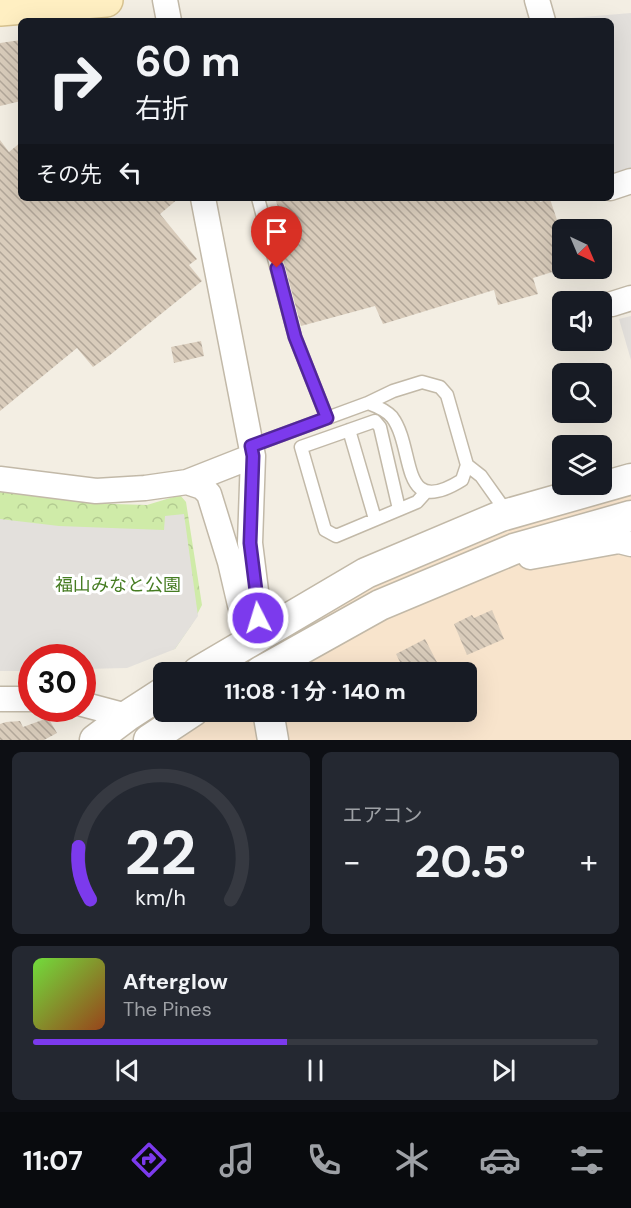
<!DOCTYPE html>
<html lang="ja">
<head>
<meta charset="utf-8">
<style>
  :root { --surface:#171b24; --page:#242831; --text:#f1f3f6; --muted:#9ea1a6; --line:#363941; --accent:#7c3aed }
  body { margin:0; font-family:"DM Sans","Noto Sans JP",sans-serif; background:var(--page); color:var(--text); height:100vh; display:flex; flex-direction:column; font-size:22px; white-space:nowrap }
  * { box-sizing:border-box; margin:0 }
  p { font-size:20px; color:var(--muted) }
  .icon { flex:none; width:33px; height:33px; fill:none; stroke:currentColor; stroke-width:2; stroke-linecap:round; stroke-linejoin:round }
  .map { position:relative; height:740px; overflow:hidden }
  .details { display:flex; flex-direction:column; gap:12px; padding:12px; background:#0d0f14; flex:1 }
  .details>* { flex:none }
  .guide { position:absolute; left:18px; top:18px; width:596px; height:183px; border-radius:9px; box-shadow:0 6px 24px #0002; background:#171b24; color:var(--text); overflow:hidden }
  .needle { width:39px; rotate:136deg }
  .fabs { position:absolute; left:552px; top:219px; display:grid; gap:12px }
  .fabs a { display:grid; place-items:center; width:60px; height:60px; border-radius:9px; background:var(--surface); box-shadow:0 6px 24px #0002; font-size:30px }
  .speed { position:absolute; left:18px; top:644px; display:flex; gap:12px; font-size:30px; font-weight:700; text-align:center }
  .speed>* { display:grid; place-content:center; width:78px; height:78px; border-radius:50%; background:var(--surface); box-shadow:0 6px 24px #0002; line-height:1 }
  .speed .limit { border:9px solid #d22; background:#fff; color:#111 }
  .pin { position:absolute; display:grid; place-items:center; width:51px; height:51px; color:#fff; margin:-62px -26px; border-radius:50% 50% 50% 0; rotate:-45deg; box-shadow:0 0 6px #0007 }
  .pin .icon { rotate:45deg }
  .me { position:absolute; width:66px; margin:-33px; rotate:355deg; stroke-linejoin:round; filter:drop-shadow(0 0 4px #0008) }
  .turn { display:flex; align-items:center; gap:21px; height:126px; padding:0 18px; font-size:27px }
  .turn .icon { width:78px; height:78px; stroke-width:2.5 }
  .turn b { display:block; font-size:42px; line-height:51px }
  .then { display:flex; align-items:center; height:57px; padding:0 18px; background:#0003; gap:12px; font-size:22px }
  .big { font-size:45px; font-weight:700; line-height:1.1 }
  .details .tile { flex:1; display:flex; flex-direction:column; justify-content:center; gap:9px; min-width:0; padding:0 21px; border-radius:9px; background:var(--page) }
  .details .dial { align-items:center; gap:0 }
  .dial svg { height:156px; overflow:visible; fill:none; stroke:var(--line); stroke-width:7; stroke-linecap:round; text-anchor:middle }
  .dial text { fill:var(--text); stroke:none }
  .song { display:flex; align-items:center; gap:18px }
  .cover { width:72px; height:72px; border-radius:9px; background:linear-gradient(135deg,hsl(100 70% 55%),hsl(20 70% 35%)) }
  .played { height:6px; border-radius:3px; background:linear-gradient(90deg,var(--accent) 45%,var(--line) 45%) }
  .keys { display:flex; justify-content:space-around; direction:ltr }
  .heat { display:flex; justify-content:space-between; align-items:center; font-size:33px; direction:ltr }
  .details .tiles { flex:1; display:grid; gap:12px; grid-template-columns:1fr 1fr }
  .tile:last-child { grid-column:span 2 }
  .trip { position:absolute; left:153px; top:662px; width:324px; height:60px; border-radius:9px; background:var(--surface); box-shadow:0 6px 24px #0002; font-weight:700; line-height:60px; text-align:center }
  .tab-bar { display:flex; height:96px; justify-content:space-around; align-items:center; background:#090b0e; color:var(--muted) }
  .tab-bar .icon { width:42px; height:42px }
  .tab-bar .selected { color:var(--accent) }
  .tab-bar b { font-size:27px; color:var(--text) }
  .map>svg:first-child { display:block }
</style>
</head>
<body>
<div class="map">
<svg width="631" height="740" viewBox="0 0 631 740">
  <defs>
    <pattern id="forest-crowns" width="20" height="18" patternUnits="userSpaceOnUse" patternTransform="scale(1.5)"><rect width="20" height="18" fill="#cfeba8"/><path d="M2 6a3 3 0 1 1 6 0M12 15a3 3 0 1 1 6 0" fill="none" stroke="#b3cb91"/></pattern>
    <pattern id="building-back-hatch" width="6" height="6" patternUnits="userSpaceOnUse" patternTransform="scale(1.5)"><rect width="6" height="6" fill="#d9ccbb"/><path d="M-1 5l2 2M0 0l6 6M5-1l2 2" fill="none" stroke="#b2a799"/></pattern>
  </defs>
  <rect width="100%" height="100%" fill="#f3eee3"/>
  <path fill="#f8e4cc" d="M631,494v246h-462l36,-29h261v-39h-212l89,-72 177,-74z"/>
  <path fill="url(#forest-crowns)" d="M0,490l33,6 81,8 33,1 33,-10 6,7 16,103 -10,19 -17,25 -92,20 -1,-12h-50l-1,14h-31z"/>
  <path fill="#e3e0dc" d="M631,13v163l-20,7 -1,-162h-38l-1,-3z
    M631,316v44l-12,-41z
    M184,514l14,102 -23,33 -48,19 -44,1 -1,-12h-50l-1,14h-31v-152l59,7 105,4 1,-14z"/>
  <path fill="url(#building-back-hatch)" d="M21,40v61l-21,5v-63z
    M0,140l9,12 12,-10v56h158l-19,16 37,45 -8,6 13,16 -92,74 -17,12 -16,-19 -77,63z
    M275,198h264l1,4 10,-3 7,21 5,-1v50l-29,9 5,16 -40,11 -4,-15 -111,34 -8,-18 -74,20 -21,-78 10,-4z
    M201,341l3,15 -30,7 -3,-16z
    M492,610l12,29 -37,16 -13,-31 18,-9 2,3z
    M425,639l17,33h-37l-9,-18z
    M45,719l5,2 7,12 -13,7h-44v-16l6,-2 14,-1 3,6z"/>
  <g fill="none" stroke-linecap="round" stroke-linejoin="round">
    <defs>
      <path id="service" d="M258,198l37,139 32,81
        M349,430l26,89
        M251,446l117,-43 25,-12 29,-9 18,5 7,8 20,70 -5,15c-64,40 -46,-31 -70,-63 -6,-7 -16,-11 -24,-14
        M467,465l14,11 27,38
        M399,509l-19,-82 -5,-6 -74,26 24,83 11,6 81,-34 9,-10"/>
      <path id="minor" d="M165,0l4,21
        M537,0l6,21
        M610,188l21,-7
        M203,198l50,258 -3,87 7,56 2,37
        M612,304l19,-6
        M0,479l96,12 49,-3 42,-6 15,5 7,7 21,68 10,43 18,29
        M187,482l66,-26
        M530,557l89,-16 12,3
        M0,699h32
        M82,704l45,12"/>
      <path id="tertiary" d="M198,672l168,-99 135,-57 130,-37
        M260,672l120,-67 110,-46 24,-10 117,-33
        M268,711l5,29
        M95,740l32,-24 37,-24
        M149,740l44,-29"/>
      <path id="secondary" d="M0,9l106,-9"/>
    </defs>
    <use href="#service" stroke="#c2b9a8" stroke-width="15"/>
    <use href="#minor" stroke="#c2b9a8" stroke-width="27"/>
    <use href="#tertiary" stroke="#c2b9a8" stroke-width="33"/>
    <use href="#secondary" stroke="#d7c28f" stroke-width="36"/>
    <use href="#service" stroke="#fff" stroke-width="12"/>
    <use href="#minor" stroke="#fff" stroke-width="24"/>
    <use href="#tertiary" stroke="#fff" stroke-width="30"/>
    <use href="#secondary" stroke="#ffefc2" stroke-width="33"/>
  </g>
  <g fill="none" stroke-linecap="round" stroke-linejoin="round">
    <defs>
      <path id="route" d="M258,618l-1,-19 -7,-56 3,-87 -2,-10 76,-28 -32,-81 -18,-69"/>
    </defs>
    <use href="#route" stroke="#51269a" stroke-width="15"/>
    <use href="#route" stroke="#7c3aed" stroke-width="10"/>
  </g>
  <g text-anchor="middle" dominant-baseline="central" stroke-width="6" stroke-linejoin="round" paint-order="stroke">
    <g font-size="18" fill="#467c22" stroke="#fff">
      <text x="118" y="585">福山みなと公園</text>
    </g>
  </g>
</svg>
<div class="fabs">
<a><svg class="needle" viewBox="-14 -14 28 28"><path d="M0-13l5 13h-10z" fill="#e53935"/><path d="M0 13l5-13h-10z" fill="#9ea1a6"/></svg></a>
<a><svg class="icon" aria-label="sound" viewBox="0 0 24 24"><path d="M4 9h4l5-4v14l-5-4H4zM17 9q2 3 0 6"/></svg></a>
<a><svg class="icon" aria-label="search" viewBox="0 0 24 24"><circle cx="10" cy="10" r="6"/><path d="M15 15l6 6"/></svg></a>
<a><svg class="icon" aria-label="layers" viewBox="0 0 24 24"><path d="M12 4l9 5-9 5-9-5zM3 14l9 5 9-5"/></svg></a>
</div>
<div class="speed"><div class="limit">30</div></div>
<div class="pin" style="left:277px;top:268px;background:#d93025"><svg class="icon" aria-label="arrive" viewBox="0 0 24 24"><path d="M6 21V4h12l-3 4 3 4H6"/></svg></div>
<svg class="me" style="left:258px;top:618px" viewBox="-20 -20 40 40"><circle r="17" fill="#7c3aed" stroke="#fff" stroke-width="3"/><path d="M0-11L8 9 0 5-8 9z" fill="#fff"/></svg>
<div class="trip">11:08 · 1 分 · 140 m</div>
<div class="guide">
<div class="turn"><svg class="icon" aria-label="right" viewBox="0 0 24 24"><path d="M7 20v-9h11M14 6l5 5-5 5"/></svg><div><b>60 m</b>右折</div></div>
<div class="then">その先<svg class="icon" aria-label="left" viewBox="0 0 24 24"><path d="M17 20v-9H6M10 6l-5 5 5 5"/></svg></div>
</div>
</div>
<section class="details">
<div class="tiles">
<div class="tile dial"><svg viewBox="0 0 100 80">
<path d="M14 69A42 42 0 1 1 86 69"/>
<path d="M14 69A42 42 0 0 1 8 42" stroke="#7c3aed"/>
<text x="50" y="56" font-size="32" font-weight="700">22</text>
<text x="50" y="72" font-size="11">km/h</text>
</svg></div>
<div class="tile"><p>エアコン</p>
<div class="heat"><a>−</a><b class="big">20.5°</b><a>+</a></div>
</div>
<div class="tile">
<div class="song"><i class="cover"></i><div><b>Afterglow</b><p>The Pines</p></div></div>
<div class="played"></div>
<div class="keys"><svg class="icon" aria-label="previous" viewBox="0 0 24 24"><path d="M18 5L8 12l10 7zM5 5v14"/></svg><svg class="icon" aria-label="pause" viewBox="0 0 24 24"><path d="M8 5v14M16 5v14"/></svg><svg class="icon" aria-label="next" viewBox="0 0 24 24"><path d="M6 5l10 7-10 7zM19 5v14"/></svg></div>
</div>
</div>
</section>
<nav class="tab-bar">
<b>11:07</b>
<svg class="icon selected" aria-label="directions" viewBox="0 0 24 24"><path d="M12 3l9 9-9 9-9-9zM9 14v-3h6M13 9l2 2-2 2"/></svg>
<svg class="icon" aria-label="music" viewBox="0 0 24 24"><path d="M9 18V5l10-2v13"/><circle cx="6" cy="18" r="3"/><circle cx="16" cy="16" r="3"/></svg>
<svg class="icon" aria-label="phone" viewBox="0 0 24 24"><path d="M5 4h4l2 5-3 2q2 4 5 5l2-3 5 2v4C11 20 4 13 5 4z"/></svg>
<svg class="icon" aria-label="climate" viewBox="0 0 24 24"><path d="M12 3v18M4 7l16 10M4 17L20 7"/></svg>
<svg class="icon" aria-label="car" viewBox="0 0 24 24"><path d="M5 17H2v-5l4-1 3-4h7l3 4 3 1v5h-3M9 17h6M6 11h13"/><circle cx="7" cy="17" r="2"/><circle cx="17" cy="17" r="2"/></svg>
<svg class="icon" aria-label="filters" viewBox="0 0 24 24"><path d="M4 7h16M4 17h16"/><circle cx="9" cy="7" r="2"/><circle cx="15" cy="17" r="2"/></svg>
</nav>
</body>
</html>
